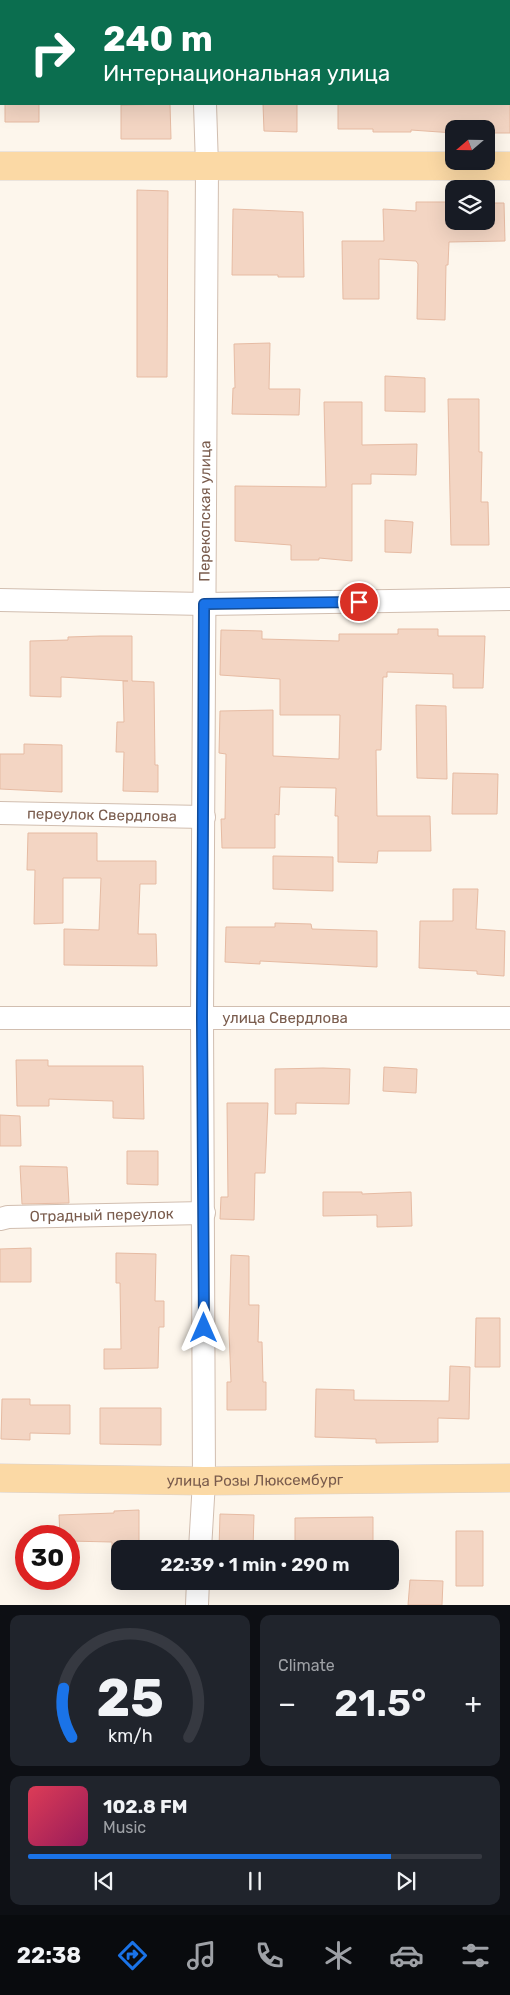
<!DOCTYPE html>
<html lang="en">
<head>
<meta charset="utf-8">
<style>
  :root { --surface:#171b24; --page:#20242c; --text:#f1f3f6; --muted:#9ea1a6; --line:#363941; --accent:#1a73e8 }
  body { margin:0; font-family:Rubik,sans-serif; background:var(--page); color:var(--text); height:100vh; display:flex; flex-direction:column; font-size:19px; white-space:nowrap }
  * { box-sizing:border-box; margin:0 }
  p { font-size:16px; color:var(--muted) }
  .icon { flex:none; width:28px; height:28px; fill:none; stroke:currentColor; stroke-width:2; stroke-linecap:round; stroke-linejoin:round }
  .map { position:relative; height:1605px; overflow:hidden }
  .side { display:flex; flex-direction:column; gap:10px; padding:10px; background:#0d0f14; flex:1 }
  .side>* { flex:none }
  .guide { position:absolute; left:0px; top:0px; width:510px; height:105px; box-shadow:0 5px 20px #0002; background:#0b6e4f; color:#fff; overflow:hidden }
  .needle { width:32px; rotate:250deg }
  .tools { position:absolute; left:445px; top:120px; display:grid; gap:10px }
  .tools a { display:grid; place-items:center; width:50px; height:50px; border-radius:10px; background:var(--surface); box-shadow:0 5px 20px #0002; font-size:25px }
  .speed { position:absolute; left:15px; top:1525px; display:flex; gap:10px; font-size:25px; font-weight:700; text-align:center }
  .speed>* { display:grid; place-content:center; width:65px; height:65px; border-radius:50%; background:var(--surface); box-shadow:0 5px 20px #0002; line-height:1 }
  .speed .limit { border:8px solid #d22; background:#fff; color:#111 }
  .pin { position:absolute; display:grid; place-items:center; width:42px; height:42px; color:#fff; margin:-21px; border:2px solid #fff; border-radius:50%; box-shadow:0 1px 5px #0007 }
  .me { position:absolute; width:55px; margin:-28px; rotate:0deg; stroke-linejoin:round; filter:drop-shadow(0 0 4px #0008) }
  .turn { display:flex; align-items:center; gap:18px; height:105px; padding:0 20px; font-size:22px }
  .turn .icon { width:65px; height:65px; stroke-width:2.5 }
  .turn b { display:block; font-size:35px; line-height:42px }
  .big { font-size:38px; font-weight:600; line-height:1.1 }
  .side .card { flex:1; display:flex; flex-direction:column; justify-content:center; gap:8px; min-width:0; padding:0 18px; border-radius:10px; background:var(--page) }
  .side .dial { align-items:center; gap:0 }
  .dial svg { height:130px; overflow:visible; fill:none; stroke:var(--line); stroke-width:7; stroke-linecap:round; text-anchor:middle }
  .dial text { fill:var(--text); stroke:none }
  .song { display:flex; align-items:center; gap:15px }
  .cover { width:60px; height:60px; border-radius:8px; background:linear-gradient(135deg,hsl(350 70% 55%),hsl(330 70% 35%)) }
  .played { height:5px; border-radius:2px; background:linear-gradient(90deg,var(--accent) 80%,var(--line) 80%) }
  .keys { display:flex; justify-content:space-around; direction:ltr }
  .heat { display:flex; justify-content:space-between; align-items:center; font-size:28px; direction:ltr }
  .side .tiles { flex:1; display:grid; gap:10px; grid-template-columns:1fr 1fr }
  .card:last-child { grid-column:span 2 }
  .trip { position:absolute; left:111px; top:1540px; width:288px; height:50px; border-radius:10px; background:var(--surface); box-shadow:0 5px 20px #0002; font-weight:600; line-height:50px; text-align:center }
  .menu { display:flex; height:80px; justify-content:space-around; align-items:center; background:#090b0e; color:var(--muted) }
  .menu .icon { width:35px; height:35px }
  .menu .active { color:var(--accent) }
  .menu b { font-size:22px; color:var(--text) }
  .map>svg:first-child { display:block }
</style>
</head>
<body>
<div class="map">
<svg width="510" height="1605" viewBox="0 0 510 1605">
  <rect width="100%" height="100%" fill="#fdf6ec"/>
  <path fill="#f3d5c3" stroke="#e6bba3" d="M5,104h34v18h-34z
    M170,104l1,35h-50v-34z
    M263,104h34v28l-33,-1z
    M338,104h172v29h-21v-4h-35v4l-43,-3v2h-38v-3h-35z
    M137,190l31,1 -1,186h-30z
    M416,202h34l-1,19h37v-18h18l1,38 -56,1 -1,23h-2l-1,55 -28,-1 1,-55 -2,-3 -37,-2v40h-36l-1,-58h42l-1,-32 33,2z
    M233,209l70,3 1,65h-26v-2h-46z
    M270,343l-1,46h31l-1,26 -67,-1 1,-26h2l-1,-44z
    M385,376l40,2v34l-40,-1z
    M448,399h31v53h3l-1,50h7l1,43h-38z
    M324,402h38v43l55,-1 -1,31 -45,-1v10h-19v77l-33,-3v2h-28v-15l-56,-4v-55l91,1z
    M385,520l28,2 -2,31 -26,-1z
    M398,629h40v7h47l-2,52h-30v-14l-66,-2v5h-4l-2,73h-5l1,66h53l1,35h-53l-1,12 -39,-1v-46h-3l1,-28 -56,-1 -1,28 -4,-1v34h-53l-1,-29h4l1,-65 -7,-1 1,-42 53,-1v46l66,3 1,-44h-60v-36l-60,-4 1,-45 41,1v8l77,2v-7h59z
    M100,636h32v45l22,1 1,83h3v27l-35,-1 1,-39h-8l1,-30h7l-1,-41h5l-67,-4v20l-31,-1v-55l38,-1v-3z
    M416,705l30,1 1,73 -30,-1z
    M24,744l38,1v47l-62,-3v-35h24z
    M453,773l45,1 -1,40h-45z
    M28,833h69v28h59v23h-16l-2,50h18l1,32 -93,-1v-36l35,1 2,-52h-38v45l-29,1 1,-54h-8z
    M273,856l60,1v34l-60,-2z
    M453,889h25l-2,40 29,2 -1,45 -27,-2v-3l-58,-3 1,-47h33z
    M275,923l36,1 1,5 65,2v36l-117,-6v3l-35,-2 1,-35h49z
    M16,1060h32v6h95l1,53 -31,-1v-17l-64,-2v7h-32z
    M384,1067l33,2 -1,24 -33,-2z
    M323,1068l27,1 -1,35 -53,-1v11h-21v-45z
    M227,1103h41l-3,70h-10l-1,47 -34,-1 1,-22h7z
    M0,1115l20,1 1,30h-21z
    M127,1151h31v34l-31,-1z
    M20,1166l47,1 2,36 -47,1z
    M323,1192h39v2l49,-2 1,34 -35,1v-12l-54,1z
    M31,1248v34h-31v-33z
    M116,1253l40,1 -1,47h9v26h-5l-1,41 -54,1v-20h17l-1,-66h-4z
    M231,1255l18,1v49h10l-1,37h4l1,40h3v28h-39v-28h4l-2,-50z
    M476,1318h24v49h-25z
    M450,1366l20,1 -1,52 -31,-1v24l-62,1v-4l-61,-2 1,-48 38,1v10l95,1z
    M2,1399h28v6h40v29l-40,-1v7l-29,-1z
    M100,1408h61v37l-61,-1z
    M139,1510v39h-27v-7l-43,-1v-5h-9l-1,-21 55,-2v-2z
    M220,1514l34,1 -1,34h-34z
    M373,1517v32h-78v-31z
    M456,1531h27v55h-27z
    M410,1580l33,1 -1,24h-34z"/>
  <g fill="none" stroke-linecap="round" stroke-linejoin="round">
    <defs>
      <g id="minor">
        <path d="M203,0v1"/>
        <path d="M0,600l205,4 305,-5"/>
        <path id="s1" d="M0,813l204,4"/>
        <path id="s2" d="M0,1018h510"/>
        <path id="s3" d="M0,1219l8,-2 196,-4"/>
        <path id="s4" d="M200,1549l4,-68 -2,-463 5,-852 -2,-62"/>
        <path d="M197,1605l1,-24"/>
      </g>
      <g id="major">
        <path d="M0,166h510"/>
        <path id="s5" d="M0,1478l204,3 306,-3"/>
      </g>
    </defs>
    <use href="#minor" stroke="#d1beb0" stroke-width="24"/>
    <use href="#major" stroke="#dad1cd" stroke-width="29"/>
    <use href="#minor" stroke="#fff" stroke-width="22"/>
    <use href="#major" stroke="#fbd9a5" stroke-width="28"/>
  </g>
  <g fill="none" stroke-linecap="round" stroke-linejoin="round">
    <defs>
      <path id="route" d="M204,1328l-2,-310 2,-414 155,-2"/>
    </defs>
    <use href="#route" stroke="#114b97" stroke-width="12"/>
    <use href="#route" stroke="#1a73e8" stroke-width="9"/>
  </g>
  <g text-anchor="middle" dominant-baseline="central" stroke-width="4.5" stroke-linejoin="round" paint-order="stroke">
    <g font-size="15" fill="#7a5c4d" stroke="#fffaf3">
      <text stroke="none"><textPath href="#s4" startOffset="1038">Перекопская улица</textPath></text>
      <text stroke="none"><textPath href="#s1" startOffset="102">переулок Свердлова</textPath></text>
      <text stroke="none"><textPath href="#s2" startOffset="285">улица Свердлова</textPath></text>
      <text stroke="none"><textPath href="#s3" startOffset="102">Отрадный переулок</textPath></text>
      <text stroke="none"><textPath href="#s5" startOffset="255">улица Розы Люксембург</textPath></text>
    </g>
  </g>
</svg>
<div class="tools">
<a><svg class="needle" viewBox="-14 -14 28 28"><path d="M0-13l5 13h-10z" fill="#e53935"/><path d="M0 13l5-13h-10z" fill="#9ea1a6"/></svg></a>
<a><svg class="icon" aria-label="layers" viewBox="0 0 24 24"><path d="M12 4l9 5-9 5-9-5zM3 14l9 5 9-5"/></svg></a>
</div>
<div class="speed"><div class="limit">30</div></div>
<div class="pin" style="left:359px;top:602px;background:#d93025"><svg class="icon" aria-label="arrive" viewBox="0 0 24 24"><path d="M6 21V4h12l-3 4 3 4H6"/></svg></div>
<svg class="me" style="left:204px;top:1328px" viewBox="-20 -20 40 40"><path d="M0-17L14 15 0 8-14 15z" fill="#1a73e8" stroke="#fff" stroke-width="4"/></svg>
<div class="trip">22:39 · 1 min · 290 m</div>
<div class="guide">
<div class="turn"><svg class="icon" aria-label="right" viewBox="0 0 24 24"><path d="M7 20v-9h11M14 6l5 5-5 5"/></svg><div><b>240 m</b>Интернациональная улица</div></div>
</div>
</div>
<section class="side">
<div class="tiles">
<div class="card dial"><svg viewBox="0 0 100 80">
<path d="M14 69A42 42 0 1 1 86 69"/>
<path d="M14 69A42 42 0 0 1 9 39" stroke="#1a73e8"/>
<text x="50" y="56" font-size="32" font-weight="700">25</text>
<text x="50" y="72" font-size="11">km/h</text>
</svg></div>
<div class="card"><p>Climate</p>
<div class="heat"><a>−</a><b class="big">21.5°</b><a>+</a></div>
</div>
<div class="card">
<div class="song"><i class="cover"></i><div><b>102.8 FM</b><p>Music</p></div></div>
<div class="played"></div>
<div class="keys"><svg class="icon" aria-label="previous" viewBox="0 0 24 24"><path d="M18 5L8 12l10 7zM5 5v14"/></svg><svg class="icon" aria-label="pause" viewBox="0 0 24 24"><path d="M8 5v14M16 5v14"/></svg><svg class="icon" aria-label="next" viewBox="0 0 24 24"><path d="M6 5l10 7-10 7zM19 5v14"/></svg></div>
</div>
</div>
</section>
<nav class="menu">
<b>22:38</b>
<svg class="icon active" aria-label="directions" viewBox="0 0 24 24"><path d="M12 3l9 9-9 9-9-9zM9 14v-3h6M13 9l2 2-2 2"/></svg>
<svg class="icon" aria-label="music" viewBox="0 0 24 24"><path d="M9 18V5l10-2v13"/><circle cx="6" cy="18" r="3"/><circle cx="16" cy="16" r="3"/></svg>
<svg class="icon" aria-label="phone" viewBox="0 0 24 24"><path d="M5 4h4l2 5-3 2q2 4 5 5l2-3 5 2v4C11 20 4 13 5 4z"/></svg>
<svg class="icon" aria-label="climate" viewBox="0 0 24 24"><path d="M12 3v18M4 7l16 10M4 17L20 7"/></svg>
<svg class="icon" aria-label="car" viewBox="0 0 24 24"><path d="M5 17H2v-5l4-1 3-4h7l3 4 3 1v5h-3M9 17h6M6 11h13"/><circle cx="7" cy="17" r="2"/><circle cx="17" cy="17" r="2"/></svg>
<svg class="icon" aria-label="filters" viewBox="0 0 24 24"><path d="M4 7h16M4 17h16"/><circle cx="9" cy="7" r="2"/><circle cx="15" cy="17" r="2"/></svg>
</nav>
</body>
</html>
